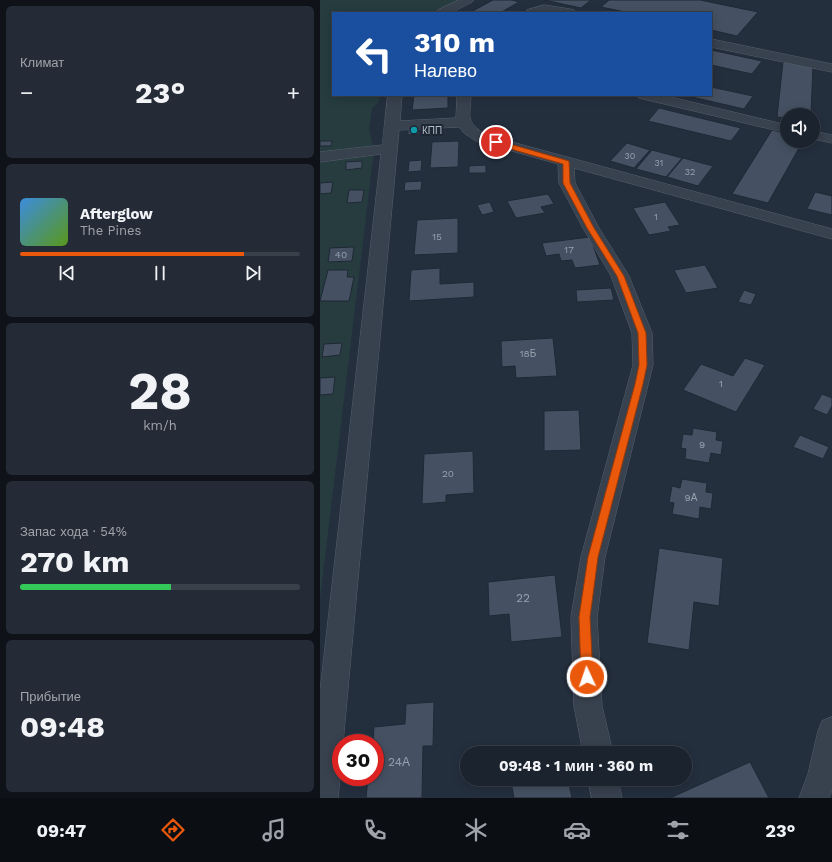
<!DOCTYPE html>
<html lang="ru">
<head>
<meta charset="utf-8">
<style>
  :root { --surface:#1b232e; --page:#242b36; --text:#f1f3f6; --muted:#a0a4aa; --line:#39404a; --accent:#ea580c }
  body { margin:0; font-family:"Work Sans",sans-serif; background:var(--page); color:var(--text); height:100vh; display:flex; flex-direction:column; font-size:15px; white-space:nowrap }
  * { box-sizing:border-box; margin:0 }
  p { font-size:13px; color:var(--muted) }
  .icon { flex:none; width:22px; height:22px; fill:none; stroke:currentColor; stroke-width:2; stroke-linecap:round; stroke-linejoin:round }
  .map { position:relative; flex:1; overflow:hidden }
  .drawer { display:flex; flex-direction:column; gap:6px; padding:6px; background:#0f1319; width:320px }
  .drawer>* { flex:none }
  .hud { position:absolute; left:12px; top:12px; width:380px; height:84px; border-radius:0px; box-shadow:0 2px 10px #0003,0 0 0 1px var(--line); background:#1a4fa0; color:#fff; overflow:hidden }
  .fabs { position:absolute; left:460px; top:108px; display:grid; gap:8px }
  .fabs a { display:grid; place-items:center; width:40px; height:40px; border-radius:50%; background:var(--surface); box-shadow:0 2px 10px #0003,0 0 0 1px var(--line); font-size:20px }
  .speed { position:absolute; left:12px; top:734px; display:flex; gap:8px; font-size:20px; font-weight:700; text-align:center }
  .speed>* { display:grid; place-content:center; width:52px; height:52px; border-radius:50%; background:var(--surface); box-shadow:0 2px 10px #0003,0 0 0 1px var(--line); line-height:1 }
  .speed .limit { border:6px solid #d22; background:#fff; color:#111 }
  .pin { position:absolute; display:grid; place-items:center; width:34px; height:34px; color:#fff; margin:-17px; border:2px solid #fff; border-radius:50%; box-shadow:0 1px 4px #0007 }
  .me { position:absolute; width:44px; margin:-22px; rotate:357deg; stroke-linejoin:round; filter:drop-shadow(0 0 3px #0008) }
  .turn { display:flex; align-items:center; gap:14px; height:84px; padding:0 16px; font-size:18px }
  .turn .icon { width:52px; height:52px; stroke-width:2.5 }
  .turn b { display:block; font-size:28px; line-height:34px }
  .big { font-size:30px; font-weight:700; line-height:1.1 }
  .drawer .widget { flex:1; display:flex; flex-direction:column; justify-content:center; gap:6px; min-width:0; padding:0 14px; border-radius:6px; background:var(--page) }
  .drawer .dial { align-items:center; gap:0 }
  .dial b { font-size:52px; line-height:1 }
  .song { display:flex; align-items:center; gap:12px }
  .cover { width:48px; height:48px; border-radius:6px; background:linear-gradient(135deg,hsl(210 70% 55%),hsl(90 70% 35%)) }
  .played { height:4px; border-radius:2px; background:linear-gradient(90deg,var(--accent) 80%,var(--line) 80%) }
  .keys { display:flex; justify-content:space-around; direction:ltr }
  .heat { display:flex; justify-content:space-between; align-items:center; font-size:22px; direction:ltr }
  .charge { height:6px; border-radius:3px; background:linear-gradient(90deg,#34c759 54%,var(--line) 0) }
  .trip { position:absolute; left:140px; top:746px; width:232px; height:40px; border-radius:20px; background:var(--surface); box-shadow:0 2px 10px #0003,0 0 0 1px var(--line); font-weight:700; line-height:40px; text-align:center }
  .dock { display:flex; height:64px; justify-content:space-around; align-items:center; background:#0b0e12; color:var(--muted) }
  .dock .icon { width:28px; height:28px }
  .dock .selected { color:var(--accent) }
  .dock b { font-size:18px; color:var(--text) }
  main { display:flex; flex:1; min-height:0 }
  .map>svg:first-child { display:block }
</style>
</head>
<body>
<main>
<section class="drawer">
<div class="widget"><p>Климат</p>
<div class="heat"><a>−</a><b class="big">23°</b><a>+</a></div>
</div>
<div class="widget">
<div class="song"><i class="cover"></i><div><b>Afterglow</b><p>The Pines</p></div></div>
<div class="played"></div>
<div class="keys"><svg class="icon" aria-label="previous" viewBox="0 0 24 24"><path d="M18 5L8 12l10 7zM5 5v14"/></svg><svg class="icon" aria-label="pause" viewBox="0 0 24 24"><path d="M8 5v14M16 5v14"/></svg><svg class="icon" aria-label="next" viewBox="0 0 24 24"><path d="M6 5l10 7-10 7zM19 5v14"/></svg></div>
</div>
<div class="widget dial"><b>28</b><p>km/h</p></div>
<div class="widget"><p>Запас хода · 54%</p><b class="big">270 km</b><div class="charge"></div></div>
<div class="widget"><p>Прибытие</p><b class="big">09:48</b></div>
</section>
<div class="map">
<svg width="512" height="798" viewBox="0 0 512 798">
  <rect width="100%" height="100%" fill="#242f3e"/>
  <path fill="#263c3f" d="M0,0h140l-29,13h-98v82h47l-1,7 -7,6 -3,22 5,20 -54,449z"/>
  <path fill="#455162" stroke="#1f2835" d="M173,0h19l7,2 -19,11h-31z
    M224,0h47l-10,8z
    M289,0h91l58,12 -21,24 -26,-6v-17h-81l-29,-6z
    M391,50l51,11 -10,13 -41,-9z
    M463,62l30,3 -2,50h-24v3l-10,-1z
    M391,87l42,9 -9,13 -61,-14h28z
    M94,95h34v13l-36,2z
    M339,108l82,20 -10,13 -83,-20z
    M88,127l11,2v5l-11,1z
    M452,130l15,4v7h16l-35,62 -36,-9z
    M0,141h12l-1,5h-11z
    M139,141l-1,26 -28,1 2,-26z
    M307,143l23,7 -16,18 -24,-7z
    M332,150l30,8 -16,19 -30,-8z
    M363,158l30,8 -15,20 -31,-9z
    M102,160l-1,11 -13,1 1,-11z
    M42,161v7l-16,2v-8z
    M166,165v8h-17v-7z
    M102,181l-1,9 -17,1 1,-9z
    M13,182l-2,11 -11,1v-11z
    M29,190h15l-2,12 -15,1z
    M495,192l17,4v19l-25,-6z
    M228,194l6,10 -13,3 4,6 -29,5 -9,-17z
    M170,202l4,10 -12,3 -5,-10z
    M345,202l15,23 -12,2 3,4 -22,4 -16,-27z
    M138,218v35l-44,2 3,-35z
    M270,237l10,28 -25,3 -3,-8 -11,1 -2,-7 -13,2 -4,-13z
    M34,247l-2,14 -24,1 2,-14z
    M385,265l13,23 -32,5 -12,-23z
    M120,268v16l34,-2v15l-65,4 2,-31z
    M8,270h20l-1,7h7l-5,24h-29z
    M291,288l3,12 -37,2 -1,-12z
    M424,290l12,4 -5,11 -13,-3z
    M233,338l4,38 -41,2 -1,-12 -13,1 -1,-26z
    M22,343l-2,12 -18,2 2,-13z
    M425,358l20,7 -29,47 -53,-22 18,-26 32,12z
    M15,377l-2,17 -13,1v-17z
    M502,394l10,4v8l-5,9 -14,-6z
    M259,410l2,40 -37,1v-40z
    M373,428l24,4 -1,8 7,1 -2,14 -10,-2 -2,10 -24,-4 1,-10 -5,-1 2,-14 9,1z
    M480,435l29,12 -6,12 -30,-12z
    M153,451l1,42 -28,2v7l-24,2 2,-50z
    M362,479l25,4 -1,9 7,1 -2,16 -11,-2 -1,12 -27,-5 2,-11 -5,-1 3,-16 8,2z
    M339,548l64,10 -4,48 -25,-4 -5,48 -42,-7z
    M235,575l7,62 -51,5 -2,-28 -20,2 -1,-34z
    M114,702l-1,44h-10l-1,52h-56l2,-21h7v-34h-2l1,-16 31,-3 1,-20z
    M430,762l19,36h-99z
    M202,779h46l4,19h-58l-3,-16z"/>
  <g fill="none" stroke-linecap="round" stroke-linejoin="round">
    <defs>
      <path id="minor" d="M139,0h15l-2,2 -21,11h-15l2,-3z
        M224,5l26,4 4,1 2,3h-51l2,-3z
        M391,39l121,25v8l-121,-25z
        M68,95h14l-2,26 56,-3 1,-23h14c-1,24 -6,26 15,40l346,94v10l-258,-71 1,15 24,45 30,48 23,57 1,32 -48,192 -8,60 5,89 11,47h-30l-9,-47 -3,-89 10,-60 52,-192 -1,-32 -21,-57 -28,-48 -24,-45 -1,-19 -82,-23 -12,-8 -5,-6 -60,3 -56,613h-2v24l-3,31h-18v-107l61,-537 -61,8v-10l62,-7z
        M317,95h25l125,30v8l-148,-35z
        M493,131l19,4v8l-19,-4z
        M512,717v73l-3,8h-30l9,-24 10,-43 4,-10z
        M268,779h30l4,19h-30z"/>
    </defs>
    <use href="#minor" stroke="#565f6c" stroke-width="1"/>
    <use href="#minor" fill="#38414e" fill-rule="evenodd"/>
  </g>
  <path fill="#ea580c" stroke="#983908" d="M176,140l73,21 1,22 24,45 30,48 22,57 1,32 -4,19 -45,173 -8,60 3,60 -2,4 -4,2 -4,-2 -2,-4 -2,-60 9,-60 47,-173 4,-19 -1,-32 -21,-57 -30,-48 -24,-45v-19l-70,-20v-3z"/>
  <circle fill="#0f9aa8" stroke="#1d2633" stroke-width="1.5" cx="94" cy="130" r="4"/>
  <g text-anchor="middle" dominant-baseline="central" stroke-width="4" stroke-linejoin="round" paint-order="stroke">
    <g font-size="9" fill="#98a1af">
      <text x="310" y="156">30</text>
      <text x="339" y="163">31</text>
      <text x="370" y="172">32</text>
      <text x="336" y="217">1</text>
    </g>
    <g font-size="10" fill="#b4bcc9" stroke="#1d2633" text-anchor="start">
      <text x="102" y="130">КПП</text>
    </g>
    <g font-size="10" fill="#98a1af">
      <text x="117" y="236">15</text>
      <text x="249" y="249">17</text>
      <text x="21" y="254">40</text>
      <text x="208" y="353">18Б</text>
      <text x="401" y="383">1</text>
      <text x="382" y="444">9</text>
      <text x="128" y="473">20</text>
      <text x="371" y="497">9А</text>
    </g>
    <g font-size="12" fill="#98a1af">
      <text x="203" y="598">22</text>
      <text x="79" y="762">24А</text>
    </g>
  </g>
</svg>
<div class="fabs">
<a><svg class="icon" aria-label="sound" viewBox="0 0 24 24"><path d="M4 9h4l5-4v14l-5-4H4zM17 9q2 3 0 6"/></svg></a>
</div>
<div class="speed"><div class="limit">30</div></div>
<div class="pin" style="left:176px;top:142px;background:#d93025"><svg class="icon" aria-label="arrive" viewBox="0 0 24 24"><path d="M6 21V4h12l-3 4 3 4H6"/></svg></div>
<svg class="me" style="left:267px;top:677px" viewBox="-20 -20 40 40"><circle r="17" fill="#ea580c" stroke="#fff" stroke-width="3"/><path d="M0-11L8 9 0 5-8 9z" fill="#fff"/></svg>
<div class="trip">09:48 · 1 мин · 360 m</div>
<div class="hud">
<div class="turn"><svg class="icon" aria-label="left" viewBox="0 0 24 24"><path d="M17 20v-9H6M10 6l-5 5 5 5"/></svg><div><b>310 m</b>Налево</div></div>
</div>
</div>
</main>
<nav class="dock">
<b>09:47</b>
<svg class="icon selected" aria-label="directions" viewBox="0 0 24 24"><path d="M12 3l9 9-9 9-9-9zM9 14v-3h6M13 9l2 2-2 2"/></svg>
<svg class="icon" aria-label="music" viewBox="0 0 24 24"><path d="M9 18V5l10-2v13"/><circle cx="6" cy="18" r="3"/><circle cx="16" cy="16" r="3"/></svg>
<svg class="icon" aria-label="phone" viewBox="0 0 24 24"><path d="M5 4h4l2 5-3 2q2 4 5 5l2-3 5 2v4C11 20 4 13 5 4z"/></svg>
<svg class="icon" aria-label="climate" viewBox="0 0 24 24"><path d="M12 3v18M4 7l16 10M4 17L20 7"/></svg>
<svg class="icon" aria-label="car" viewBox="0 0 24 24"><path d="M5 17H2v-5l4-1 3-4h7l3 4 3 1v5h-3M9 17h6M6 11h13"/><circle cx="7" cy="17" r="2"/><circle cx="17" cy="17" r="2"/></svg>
<svg class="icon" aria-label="filters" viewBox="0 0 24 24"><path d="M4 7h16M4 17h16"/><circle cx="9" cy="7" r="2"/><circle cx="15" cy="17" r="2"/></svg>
<b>23°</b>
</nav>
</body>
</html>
